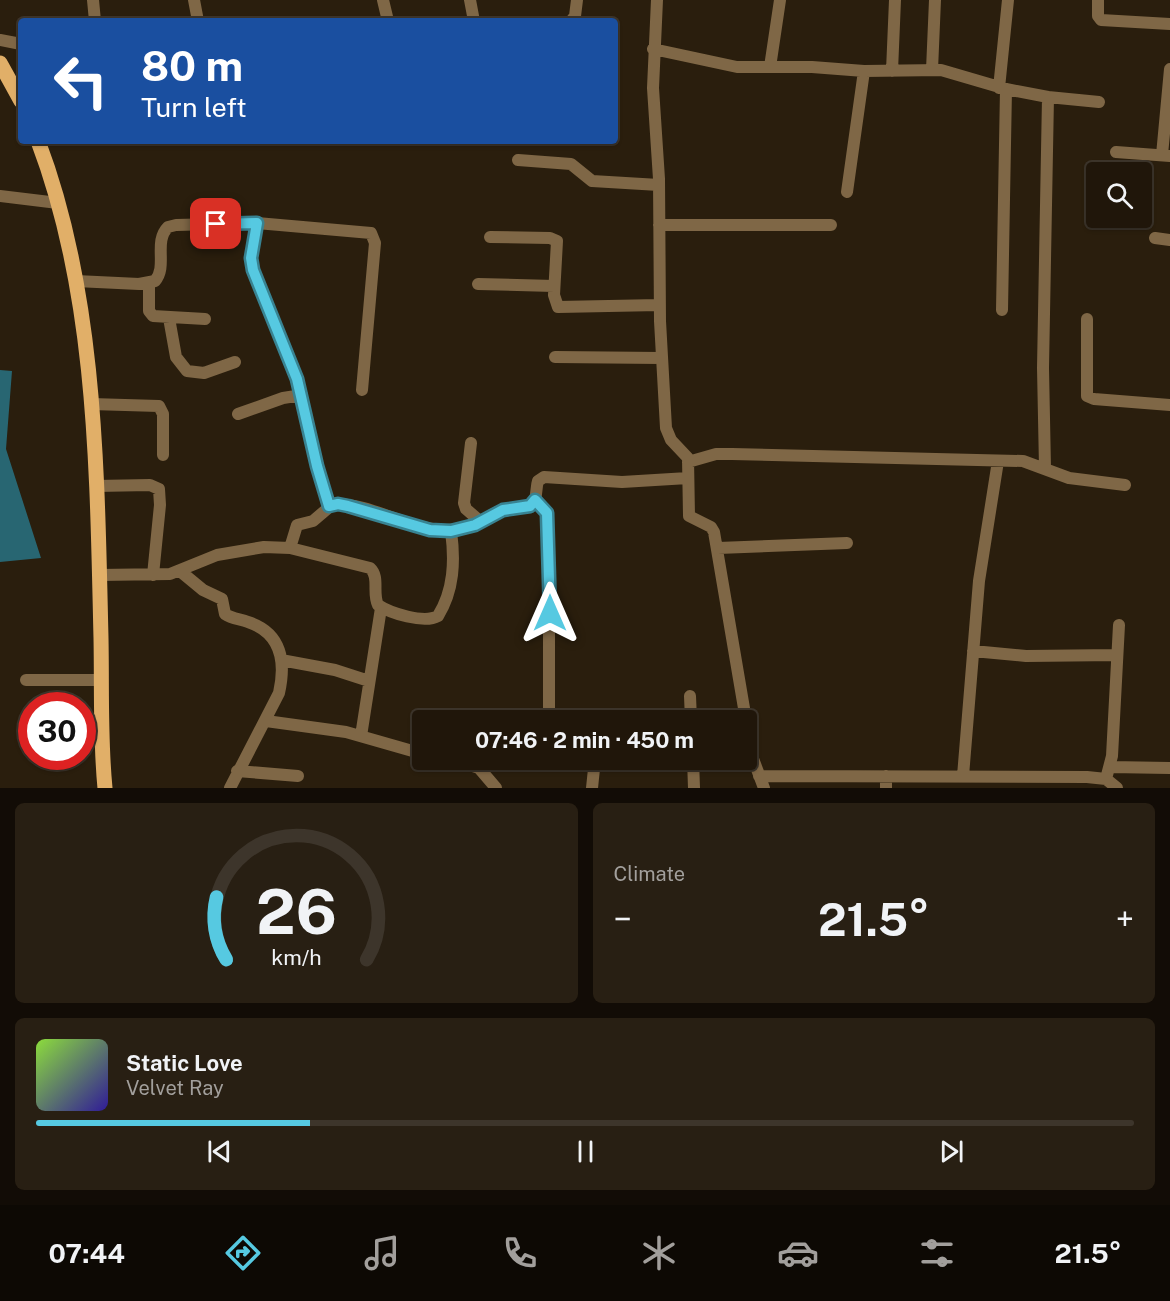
<!DOCTYPE html>
<html lang="en">
<head>
<meta charset="utf-8">
<style>
  :root { --surface:#20160a; --page:#281f13; --text:#f1f3f6; --muted:#a29f9c; --line:#3d352b; --accent:#56c9e1 }
  body { margin:0; font-family:"Public Sans",sans-serif; background:var(--page); color:var(--text); height:100vh; display:flex; flex-direction:column; font-size:22px; white-space:nowrap }
  * { box-sizing:border-box; margin:0 }
  p { font-size:20px; color:var(--muted) }
  .icon { flex:none; width:33px; height:33px; fill:none; stroke:currentColor; stroke-width:2; stroke-linecap:round; stroke-linejoin:round }
  .map { position:relative; height:788px; overflow:hidden }
  .sheet { display:flex; flex-direction:column; gap:15px; padding:15px; background:#120c06; flex:1 }
  .sheet>* { flex:none }
  .top-card { position:absolute; left:18px; top:18px; width:600px; height:126px; border-radius:6px; box-shadow:0 2px 4px #0004,0 0 0 2px var(--line); background:#1a4fa0; color:#fff; overflow:hidden }
  .fabs { position:absolute; left:1086px; top:162px; display:grid; gap:12px }
  .fabs a { display:grid; place-items:center; width:66px; height:66px; border-radius:6px; background:var(--surface); box-shadow:0 2px 4px #0004,0 0 0 2px var(--line); font-size:30px }
  .speed { position:absolute; left:18px; top:692px; display:flex; gap:12px; font-size:30px; font-weight:700; text-align:center }
  .speed>* { display:grid; place-content:center; width:78px; height:78px; border-radius:50%; background:var(--surface); box-shadow:0 2px 4px #0004,0 0 0 2px var(--line); line-height:1 }
  .speed .limit { border:9px solid #d22; background:#fff; color:#111 }
  .pin { position:absolute; display:grid; place-items:center; width:51px; height:51px; color:#fff; margin:-26px; border-radius:12px; box-shadow:0 3px 9px #0006 }
  .me { position:absolute; width:66px; margin:-33px; rotate:0deg; stroke-linejoin:round; filter:drop-shadow(0 0 4px #0008) }
  .turn { display:flex; align-items:center; gap:21px; height:126px; padding:0 24px; font-size:27px }
  .turn .icon { width:78px; height:78px; stroke-width:2.5 }
  .turn b { display:block; font-size:42px; line-height:51px }
  .big { font-size:45px; font-weight:700; line-height:1.1 }
  .sheet .tile { flex:1; display:flex; flex-direction:column; justify-content:center; gap:9px; min-width:0; padding:0 21px; border-radius:9px; background:var(--page) }
  .sheet .dial { align-items:center; gap:0 }
  .dial svg { height:156px; overflow:visible; fill:none; stroke:var(--line); stroke-width:7; stroke-linecap:round; text-anchor:middle }
  .dial text { fill:var(--text); stroke:none }
  .song { display:flex; align-items:center; gap:18px }
  .cover { width:72px; height:72px; border-radius:9px; background:linear-gradient(135deg,hsl(90 70% 55%),hsl(250 70% 35%)) }
  .played { height:6px; border-radius:3px; background:linear-gradient(90deg,var(--accent) 25%,var(--line) 25%) }
  .keys { display:flex; justify-content:space-around; direction:ltr }
  .heat { display:flex; justify-content:space-between; align-items:center; font-size:33px; direction:ltr }
  .sheet .tiles { flex:1; display:grid; gap:15px; grid-template-columns:1fr 1fr }
  .tile:last-child { grid-column:span 2 }
  .trip { position:absolute; left:412px; top:710px; width:345px; height:60px; border-radius:6px; background:var(--surface); box-shadow:0 2px 4px #0004,0 0 0 2px var(--line); font-weight:700; line-height:60px; text-align:center }
  .menu { display:flex; height:96px; justify-content:space-around; align-items:center; background:#0d0904; color:var(--muted) }
  .menu .icon { width:42px; height:42px }
  .menu .selected { color:var(--accent) }
  .menu b { font-size:27px; color:var(--text) }
  .map>svg:first-child { display:block }
</style>
</head>
<body>
<div class="map">
<svg width="1170" height="788" viewBox="0 0 1170 788">
  <rect width="100%" height="100%" fill="#2a1e0d"/>
  <path fill="#286672" d="M0,370l12,1 -6,78 35,109 -41,4z"/>
  <g fill="none" stroke-linecap="round" stroke-linejoin="round">
    <path stroke="#7f6746" stroke-width="12" d="M93,0l2,21
      M194,0l4,21
      M383,0l5,21
      M470,0l4,21
      M657,0l-4,88 6,91 1,142 6,107 5,12 17,18 1,58 22,11 3,5 32,188
      M1098,0v16l3,4 69,4
      M571,21l4,-5 2,-16
      M0,40l21,4
      M653,49l84,18h75l52,4 77,-1 65,19 42,8 -5,271 2,100
      M770,67l10,-67
      M932,70l3,-70
      M892,71l3,-71
      M999,88l9,-88
      M1048,97l51,5
      M1116,152l54,4
      M1162,155l8,-86
      M518,160l53,4 21,17 67,4
      M847,192l17,-121
      M0,196l58,7
      M257,223l-6,35 2,12 44,109 20,87 12,40
      M659,225h172
      M490,237l60,1 7,3 -3,54 4,12 101,-2
      M1155,238l15,2
      M76,281l63,3 16,-3c13,-15 -2,-39 13,-54l8,-2 81,-2 114,10 4,10 -13,147
      M149,283v28l4,5 52,3
      M478,284l76,2
      M1002,310l4,-221
      M169,318l7,39 11,14 17,2 31,-11
      M1087,319v77l7,3 76,6
      M555,357l106,1
      M91,404l68,2 4,8v41
      M238,414l45,-16 19,-3
      M471,443l-7,60 2,6 15,13
      M688,462l28,-8h16l291,7 46,17 56,7
      M96,486l54,-1 9,4 1,16 -7,70
      M535,500l12,13 2,29v178
      M290,548l7,-23 16,-4 20,-17c47,-1 88,37 136,23 11,-3 18,-10 28,-15 10,-4 35,-1 38,-13 2,-6 1,-12 3,-18l6,-4 78,5 66,-4
      M718,548l129,-5
      M180,571l23,19 19,9 3,15c7,5 16,5 23,8 34,11 38,40 31,71l-49,95
      M99,575l71,-1 47,-19 47,-8 26,1 80,20c10,9 2,25 8,37 12,8 46,19 60,11 16,-26 17,-55 13,-85
      M973,651l53,5 91,-1
      M281,660l54,10 34,11
      M26,680h76
      M690,696l1,24
      M266,721l80,11 77,22
      M747,728l5,28 12,32
      M361,736l20,-128
      M452,759l27,9 17,20
      M693,759l1,29
      M1110,767l60,1
      M237,771l61,5
      M759,776l328,1 19,2 11,9
      M886,776v12
      M963,776l16,-195 19,-120
      M1106,779l6,-23 7,-131
      M592,788l3,-29"/>
    <path stroke="#e1af68" stroke-width="15" d="M0,63l21,38
      M38,141c59,155 59,334 63,497 1,50 -1,100 4,150"/>
  </g>
  <g fill="none" stroke-linecap="round" stroke-linejoin="round">
    <defs>
      <path id="route" d="M216,224l41,-1 -6,35 2,12 44,109 20,87 12,40 9,-2 10,2 82,24 21,1 24,-6 28,-15 27,-4 5,-6 12,13 3,100"/>
    </defs>
    <use href="#route" stroke="#388392" stroke-width="15"/>
    <use href="#route" stroke="#56c9e1" stroke-width="10"/>
  </g>
</svg>
<div class="fabs">
<a><svg class="icon" aria-label="search" viewBox="0 0 24 24"><circle cx="10" cy="10" r="6"/><path d="M15 15l6 6"/></svg></a>
</div>
<div class="speed"><div class="limit">30</div></div>
<div class="pin" style="left:216px;top:224px;background:#d93025"><svg class="icon" aria-label="arrive" viewBox="0 0 24 24"><path d="M6 21V4h12l-3 4 3 4H6"/></svg></div>
<svg class="me" style="left:550px;top:613px" viewBox="-20 -20 40 40"><path d="M0-17L14 15 0 8-14 15z" fill="#56c9e1" stroke="#fff" stroke-width="4"/></svg>
<div class="trip">07:46 · 2 min · 450 m</div>
<div class="top-card">
<div class="turn"><svg class="icon" aria-label="left" viewBox="0 0 24 24"><path d="M17 20v-9H6M10 6l-5 5 5 5"/></svg><div><b>80 m</b>Turn left</div></div>
</div>
</div>
<section class="sheet">
<div class="tiles">
<div class="tile dial"><svg viewBox="0 0 100 80">
<path d="M14 69A42 42 0 1 1 86 69"/>
<path d="M14 69A42 42 0 0 1 9 37" stroke="#56c9e1"/>
<text x="50" y="56" font-size="32" font-weight="700">26</text>
<text x="50" y="72" font-size="11">km/h</text>
</svg></div>
<div class="tile"><p>Climate</p>
<div class="heat"><a>−</a><b class="big">21.5°</b><a>+</a></div>
</div>
<div class="tile">
<div class="song"><i class="cover"></i><div><b>Static Love</b><p>Velvet Ray</p></div></div>
<div class="played"></div>
<div class="keys"><svg class="icon" aria-label="previous" viewBox="0 0 24 24"><path d="M18 5L8 12l10 7zM5 5v14"/></svg><svg class="icon" aria-label="pause" viewBox="0 0 24 24"><path d="M8 5v14M16 5v14"/></svg><svg class="icon" aria-label="next" viewBox="0 0 24 24"><path d="M6 5l10 7-10 7zM19 5v14"/></svg></div>
</div>
</div>
</section>
<nav class="menu">
<b>07:44</b>
<svg class="icon selected" aria-label="directions" viewBox="0 0 24 24"><path d="M12 3l9 9-9 9-9-9zM9 14v-3h6M13 9l2 2-2 2"/></svg>
<svg class="icon" aria-label="music" viewBox="0 0 24 24"><path d="M9 18V5l10-2v13"/><circle cx="6" cy="18" r="3"/><circle cx="16" cy="16" r="3"/></svg>
<svg class="icon" aria-label="phone" viewBox="0 0 24 24"><path d="M5 4h4l2 5-3 2q2 4 5 5l2-3 5 2v4C11 20 4 13 5 4z"/></svg>
<svg class="icon" aria-label="climate" viewBox="0 0 24 24"><path d="M12 3v18M4 7l16 10M4 17L20 7"/></svg>
<svg class="icon" aria-label="car" viewBox="0 0 24 24"><path d="M5 17H2v-5l4-1 3-4h7l3 4 3 1v5h-3M9 17h6M6 11h13"/><circle cx="7" cy="17" r="2"/><circle cx="17" cy="17" r="2"/></svg>
<svg class="icon" aria-label="filters" viewBox="0 0 24 24"><path d="M4 7h16M4 17h16"/><circle cx="9" cy="7" r="2"/><circle cx="15" cy="17" r="2"/></svg>
<b>21.5°</b>
</nav>
</body>
</html>
